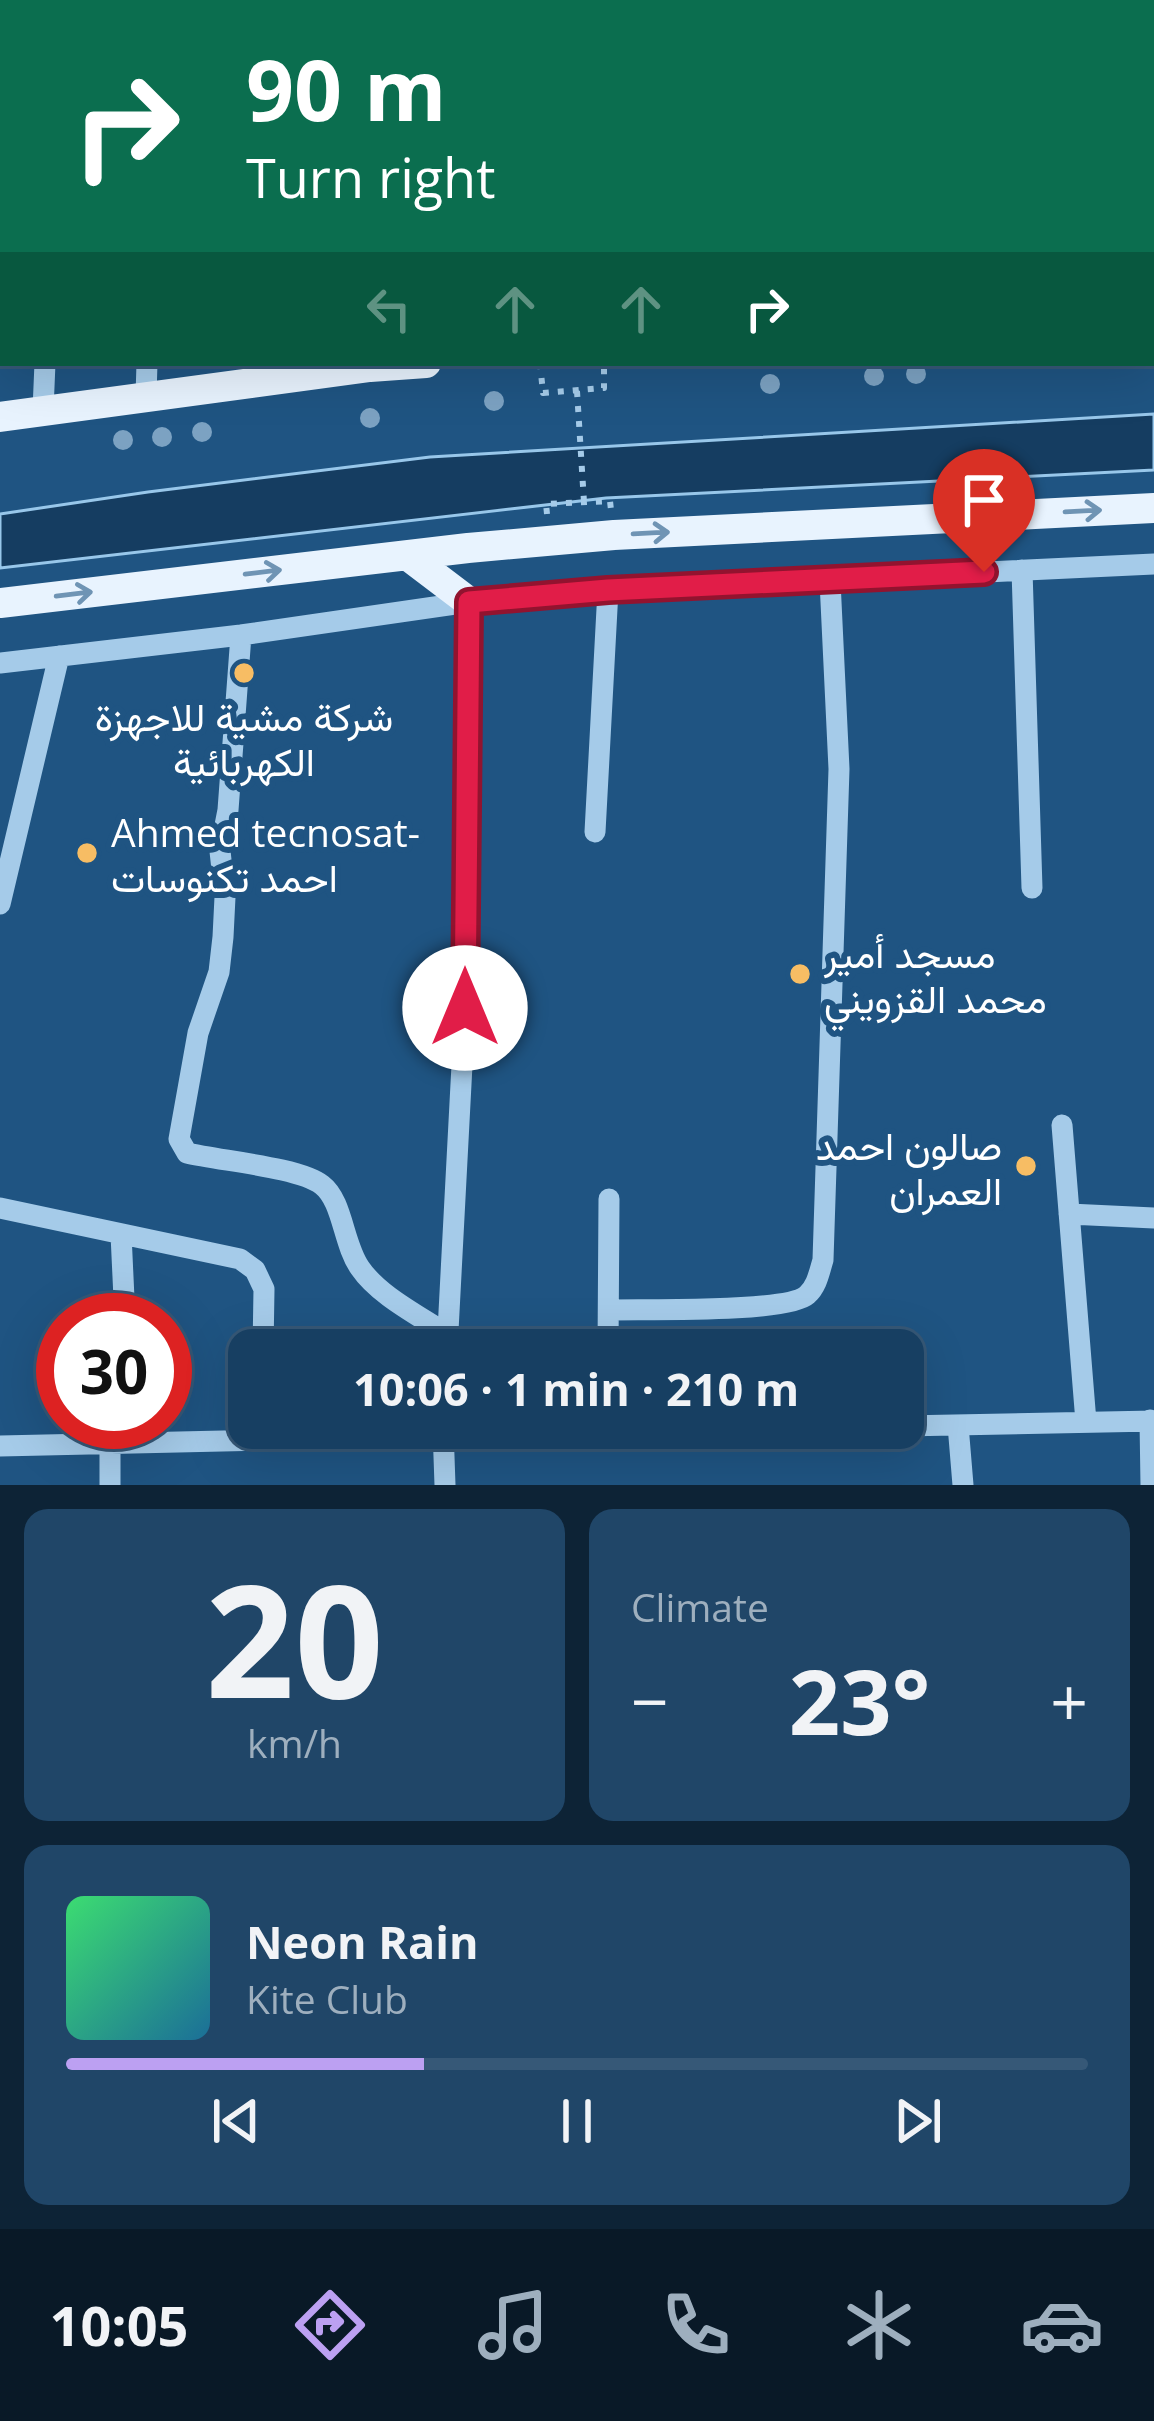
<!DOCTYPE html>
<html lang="en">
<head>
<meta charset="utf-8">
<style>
  :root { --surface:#173f62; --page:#204668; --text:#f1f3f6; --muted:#9eafbe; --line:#365877; --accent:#bca0f2 }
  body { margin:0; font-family:"Open Sans",Vazirmatn,sans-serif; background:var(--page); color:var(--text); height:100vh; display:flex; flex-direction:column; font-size:45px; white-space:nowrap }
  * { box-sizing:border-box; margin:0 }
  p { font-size:39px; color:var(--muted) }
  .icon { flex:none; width:66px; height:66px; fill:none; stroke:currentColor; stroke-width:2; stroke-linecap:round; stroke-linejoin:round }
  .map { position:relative; height:1485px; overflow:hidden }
  .sheet { display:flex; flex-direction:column; gap:24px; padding:24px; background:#0d2336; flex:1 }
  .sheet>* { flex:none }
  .top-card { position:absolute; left:0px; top:0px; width:1155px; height:366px; box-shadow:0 12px 48px #0002,0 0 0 3px var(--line); background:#0b6e4f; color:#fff; overflow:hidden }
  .speed { position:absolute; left:36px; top:1293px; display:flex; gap:24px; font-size:60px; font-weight:700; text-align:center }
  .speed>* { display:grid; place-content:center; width:156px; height:156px; border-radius:50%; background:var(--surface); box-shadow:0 12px 48px #0002,0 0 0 3px var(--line); line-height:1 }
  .speed .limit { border:18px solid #d22; background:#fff; color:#111 }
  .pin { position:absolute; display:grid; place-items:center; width:102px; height:102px; color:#fff; margin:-123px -51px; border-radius:50% 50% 50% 0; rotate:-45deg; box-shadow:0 0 12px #0007 }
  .pin .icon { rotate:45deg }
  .me { position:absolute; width:132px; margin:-66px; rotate:0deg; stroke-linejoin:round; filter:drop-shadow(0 0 9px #0008) }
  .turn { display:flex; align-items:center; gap:42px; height:252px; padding:0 48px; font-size:54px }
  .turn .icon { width:156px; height:156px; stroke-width:2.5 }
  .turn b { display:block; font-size:84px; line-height:102px }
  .lanes { display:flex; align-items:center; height:114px; padding:0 48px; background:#0003; justify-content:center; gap:60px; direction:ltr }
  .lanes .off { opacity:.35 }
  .big { font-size:90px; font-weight:700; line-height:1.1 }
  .sheet .tile { flex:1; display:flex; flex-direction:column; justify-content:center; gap:18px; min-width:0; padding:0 42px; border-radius:24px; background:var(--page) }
  .sheet .dial { align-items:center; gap:0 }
  .dial b { font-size:156px; line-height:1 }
  .song { display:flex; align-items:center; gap:36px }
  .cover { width:144px; height:144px; border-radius:18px; background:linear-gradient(135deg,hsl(140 70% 55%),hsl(200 70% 35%)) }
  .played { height:12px; border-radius:6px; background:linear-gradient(90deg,var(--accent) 35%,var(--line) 35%) }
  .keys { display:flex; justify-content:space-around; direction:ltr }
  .heat { display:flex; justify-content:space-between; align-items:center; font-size:66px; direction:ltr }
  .sheet .tiles { flex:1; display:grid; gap:24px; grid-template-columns:1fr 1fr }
  .tile:last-child { grid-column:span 2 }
  .trip { position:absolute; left:228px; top:1329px; width:696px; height:120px; border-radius:24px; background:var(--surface); box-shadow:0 12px 48px #0002,0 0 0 3px var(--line); font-weight:700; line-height:120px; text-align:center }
  .tab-bar { display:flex; height:192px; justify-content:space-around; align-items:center; background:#091927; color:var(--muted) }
  .tab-bar .icon { width:84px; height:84px }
  .tab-bar .on { color:var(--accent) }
  .tab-bar b { font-size:54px; color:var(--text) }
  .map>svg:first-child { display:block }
</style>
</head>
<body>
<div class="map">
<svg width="1154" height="1485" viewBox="0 0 1154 1485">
  <rect width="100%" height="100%" fill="#1f5482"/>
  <path fill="#153d61" stroke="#98c7ea" stroke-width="3" d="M1154,414v56l-548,28 -606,70v-54l148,-22 282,-35z"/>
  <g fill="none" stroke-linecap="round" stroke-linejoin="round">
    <path stroke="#a5cbe9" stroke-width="6" stroke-dasharray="6 9" stroke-linecap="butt" d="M540,363l3,30 61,-5v-25
      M577,391l7,111
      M547,514l-1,-10 64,-3 1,9"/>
    <path stroke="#a5cbe9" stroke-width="21" d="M370,0v3
      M977,0v3
      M159,3v-3
      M0,40l3,5
      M146,396l1,-33
      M43,410l2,-47
      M1022,570l10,318
      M241,635l-13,175 -8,41 5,46 -2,40 -4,35 -21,61 -19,106 8,14c33,8 112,14 135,32 21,16 21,59 38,83 19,28 60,48 88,67
      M0,663l241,-28 228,-33 139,-12 546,-26
      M595,832l13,-242
      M0,904l59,-248
      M1062,1125l24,297
      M0,1208l240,51 15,11 9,19 -1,61
      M1069,1214l85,4
      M121,1234l4,86
      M609,1310c34,-1 178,3 198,-15 10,-9 12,-22 16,-35l16,-491 -9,-188
      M447,1350l18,-342 4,-406
      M608,1350l1,-151
      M1150,1420l1,65
      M958,1425l5,60
      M903,1426l251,-5
      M443,1428l2,57
      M0,1446l814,-18
      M110,1485v-41"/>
    <path stroke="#e8f3fe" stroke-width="30" d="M1152,309h2
      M0,417l370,-50 56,-4
      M407,555l62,47
      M0,603l468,-55 146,-13 540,-27"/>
  </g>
  <g fill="#7ca2c2">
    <circle cx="916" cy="374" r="10"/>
    <circle cx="874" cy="376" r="10"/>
    <circle cx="770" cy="384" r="10"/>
    <circle cx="494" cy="401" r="10"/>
    <circle cx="370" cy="418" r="10"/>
    <circle cx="202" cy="432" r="10"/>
    <circle cx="162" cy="437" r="10"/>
    <circle cx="123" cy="440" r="10"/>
  </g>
  <defs><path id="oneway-shaft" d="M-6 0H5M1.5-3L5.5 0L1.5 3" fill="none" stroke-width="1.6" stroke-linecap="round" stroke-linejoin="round" transform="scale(3)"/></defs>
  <g stroke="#6f94b4">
    <use href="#oneway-shaft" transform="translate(1083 511) rotate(-3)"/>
    <use href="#oneway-shaft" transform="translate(651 533) rotate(-3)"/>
    <use href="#oneway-shaft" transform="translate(263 572) rotate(-7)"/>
    <use href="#oneway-shaft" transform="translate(74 594) rotate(-7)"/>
  </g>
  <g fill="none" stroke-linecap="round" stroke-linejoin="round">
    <defs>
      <path id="route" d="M465,1008l4,-406 139,-12 376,-18"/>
    </defs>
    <use href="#route" stroke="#92132f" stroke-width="30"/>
    <use href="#route" stroke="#e11d48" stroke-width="21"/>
  </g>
  <g fill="#f7bd64" stroke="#1f5482" stroke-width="4.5">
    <circle cx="244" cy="673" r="12"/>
    <circle cx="87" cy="853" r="12"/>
    <circle cx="800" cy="974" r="12"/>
    <circle cx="1026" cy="1166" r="12"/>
  </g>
  <g text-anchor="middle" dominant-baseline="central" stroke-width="12" stroke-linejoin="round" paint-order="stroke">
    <g font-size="39" fill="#fff" stroke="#1f5482" text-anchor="start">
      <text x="244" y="715" text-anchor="middle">شركة مشية للاجهزة<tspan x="244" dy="45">الكهربائية</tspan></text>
      <text x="111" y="831">Ahmed tecnosat-<tspan x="111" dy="45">احمد تكنوسات</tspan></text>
      <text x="824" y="952">مسجد أمير<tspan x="824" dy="45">محمد القزويني</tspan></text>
      <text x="1002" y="1144" text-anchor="end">صالون احمد<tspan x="1002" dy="45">العمران</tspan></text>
    </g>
  </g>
</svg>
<div class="speed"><div class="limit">30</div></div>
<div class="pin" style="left:984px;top:572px;background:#d93025"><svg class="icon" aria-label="arrive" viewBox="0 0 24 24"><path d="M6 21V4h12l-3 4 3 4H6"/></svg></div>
<svg class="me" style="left:465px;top:1008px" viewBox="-20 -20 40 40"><circle r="19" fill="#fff"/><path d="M0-13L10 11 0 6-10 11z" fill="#e11d48"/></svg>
<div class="trip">10:06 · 1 min · 210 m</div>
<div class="top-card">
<div class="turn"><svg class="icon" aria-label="right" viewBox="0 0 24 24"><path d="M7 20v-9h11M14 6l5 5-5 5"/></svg><div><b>90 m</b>Turn right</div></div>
<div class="lanes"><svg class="icon off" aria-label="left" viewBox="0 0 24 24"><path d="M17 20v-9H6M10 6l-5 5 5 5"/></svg><svg class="icon off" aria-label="ahead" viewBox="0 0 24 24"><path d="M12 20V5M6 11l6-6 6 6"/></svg><svg class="icon off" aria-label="ahead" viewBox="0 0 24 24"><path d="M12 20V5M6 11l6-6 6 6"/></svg><svg class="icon" aria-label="right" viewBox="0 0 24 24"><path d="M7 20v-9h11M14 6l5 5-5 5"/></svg></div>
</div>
</div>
<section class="sheet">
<div class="tiles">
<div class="tile dial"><b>20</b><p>km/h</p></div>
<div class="tile"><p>Climate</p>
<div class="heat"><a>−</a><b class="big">23°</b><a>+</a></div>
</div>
<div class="tile">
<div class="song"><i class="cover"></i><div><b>Neon Rain</b><p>Kite Club</p></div></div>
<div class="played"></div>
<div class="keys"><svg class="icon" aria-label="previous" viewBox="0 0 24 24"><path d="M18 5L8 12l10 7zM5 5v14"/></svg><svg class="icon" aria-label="pause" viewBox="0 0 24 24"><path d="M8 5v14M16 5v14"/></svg><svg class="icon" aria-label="next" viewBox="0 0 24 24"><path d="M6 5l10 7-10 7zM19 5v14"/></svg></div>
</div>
</div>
</section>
<nav class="tab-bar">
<b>10:05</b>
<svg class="icon on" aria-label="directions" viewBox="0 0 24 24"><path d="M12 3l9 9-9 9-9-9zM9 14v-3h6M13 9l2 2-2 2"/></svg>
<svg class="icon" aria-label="music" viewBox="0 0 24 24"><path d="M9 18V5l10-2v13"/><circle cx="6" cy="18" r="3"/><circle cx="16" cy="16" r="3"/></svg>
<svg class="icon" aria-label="phone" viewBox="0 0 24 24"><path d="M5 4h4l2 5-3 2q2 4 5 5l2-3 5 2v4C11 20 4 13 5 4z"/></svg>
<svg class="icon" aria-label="climate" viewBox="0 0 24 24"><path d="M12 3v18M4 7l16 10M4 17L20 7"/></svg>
<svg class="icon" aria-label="car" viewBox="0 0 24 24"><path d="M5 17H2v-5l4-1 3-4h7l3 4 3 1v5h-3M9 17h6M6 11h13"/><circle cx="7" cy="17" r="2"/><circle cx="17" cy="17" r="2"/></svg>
</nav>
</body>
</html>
